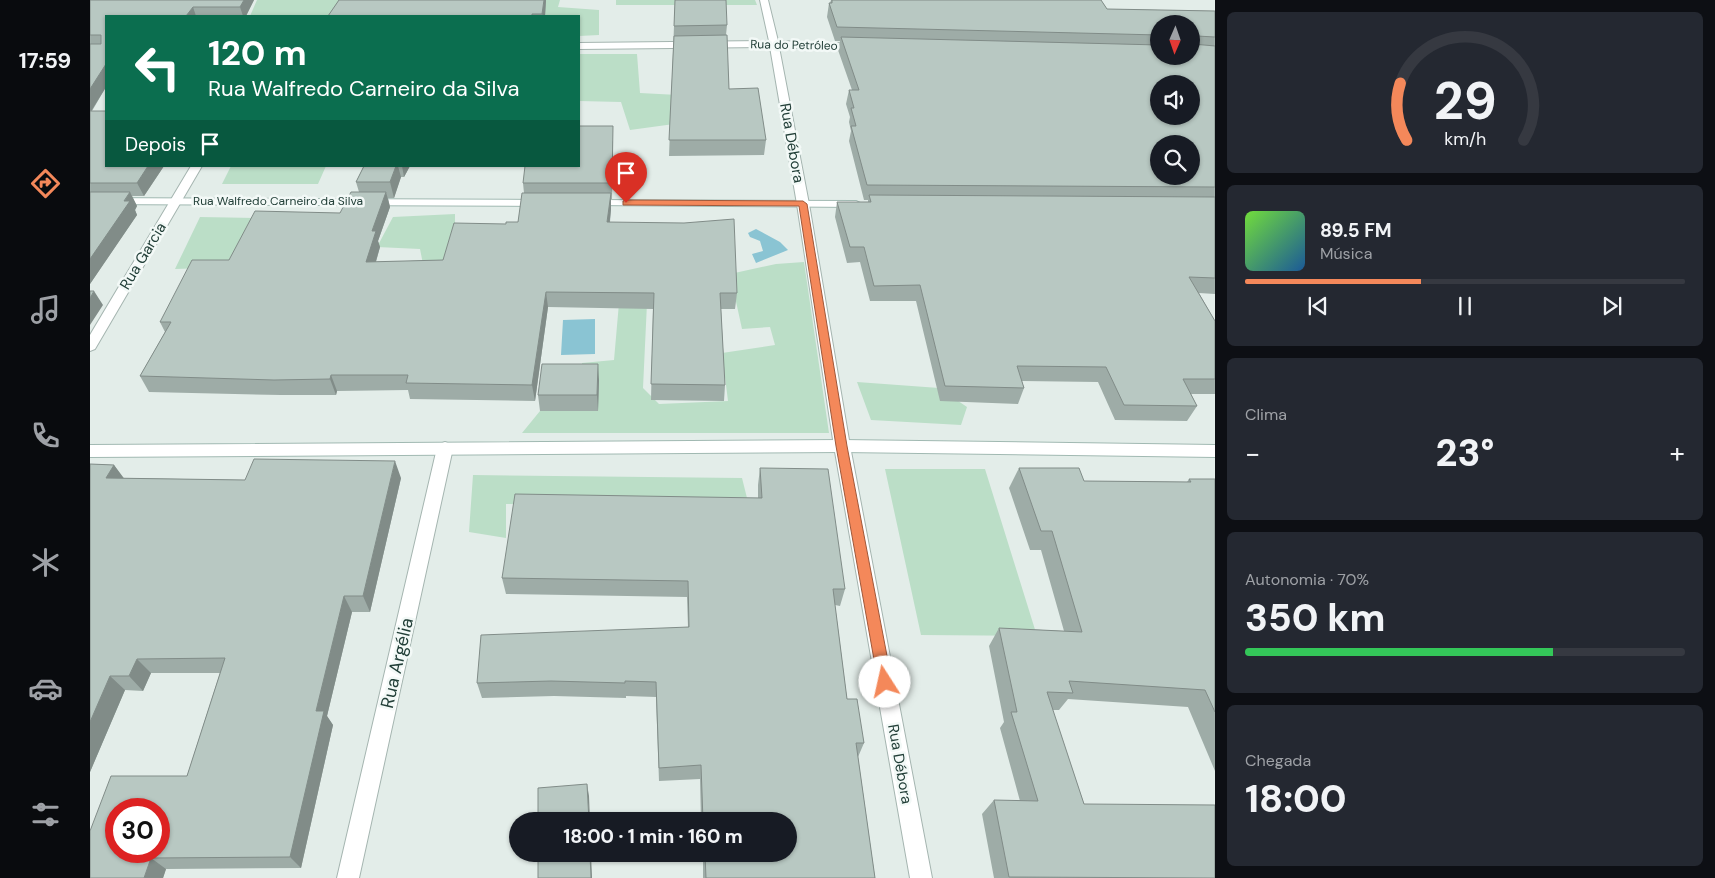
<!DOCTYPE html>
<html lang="pt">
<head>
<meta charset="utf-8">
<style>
  :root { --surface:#171b24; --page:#242831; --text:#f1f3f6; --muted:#9ea1a6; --line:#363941; --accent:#f4885a }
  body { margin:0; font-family:"DM Sans",sans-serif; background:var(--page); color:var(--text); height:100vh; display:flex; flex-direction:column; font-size:19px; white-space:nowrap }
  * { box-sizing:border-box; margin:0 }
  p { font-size:16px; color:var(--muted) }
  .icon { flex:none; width:28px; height:28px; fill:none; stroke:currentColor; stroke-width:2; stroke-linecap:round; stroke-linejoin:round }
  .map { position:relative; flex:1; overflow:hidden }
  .details { display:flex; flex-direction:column; gap:12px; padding:12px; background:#0d0f14; width:500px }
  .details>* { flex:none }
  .top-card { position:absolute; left:15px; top:15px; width:475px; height:152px; border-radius:0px; box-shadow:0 1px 4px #0004; background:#0b6e4f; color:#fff; overflow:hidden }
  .needle { width:32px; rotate:182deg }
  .controls { position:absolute; left:1060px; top:15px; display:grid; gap:10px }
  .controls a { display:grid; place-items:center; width:50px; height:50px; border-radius:50%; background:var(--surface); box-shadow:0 1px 4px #0004; font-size:25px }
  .speed { position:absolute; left:15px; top:798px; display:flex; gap:10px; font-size:25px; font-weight:700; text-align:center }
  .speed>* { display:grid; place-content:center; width:65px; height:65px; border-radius:50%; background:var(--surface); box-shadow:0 1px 4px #0004; line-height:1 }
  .speed .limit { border:8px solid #d22; background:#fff; color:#111 }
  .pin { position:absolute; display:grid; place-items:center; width:42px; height:42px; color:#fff; margin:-51px -21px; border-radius:50% 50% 50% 0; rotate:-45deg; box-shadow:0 0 5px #0007 }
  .pin .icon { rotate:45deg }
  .me { position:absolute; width:55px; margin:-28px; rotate:350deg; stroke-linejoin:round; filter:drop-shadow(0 0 4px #0008) }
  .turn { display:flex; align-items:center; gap:18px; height:105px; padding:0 20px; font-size:22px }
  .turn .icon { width:65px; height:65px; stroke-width:2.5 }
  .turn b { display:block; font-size:35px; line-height:42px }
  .then { display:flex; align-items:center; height:48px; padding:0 20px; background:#0003; gap:10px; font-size:19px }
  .big { font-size:38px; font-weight:800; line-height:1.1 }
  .details .card { flex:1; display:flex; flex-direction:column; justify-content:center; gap:8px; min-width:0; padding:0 18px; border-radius:8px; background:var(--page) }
  .details .dial { align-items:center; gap:0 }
  .dial svg { height:130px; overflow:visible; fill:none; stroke:var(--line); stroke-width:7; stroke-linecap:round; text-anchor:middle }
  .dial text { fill:var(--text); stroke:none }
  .song { display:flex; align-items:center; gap:15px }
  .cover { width:60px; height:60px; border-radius:8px; background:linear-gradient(135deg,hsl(100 70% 55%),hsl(210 70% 35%)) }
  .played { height:5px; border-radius:2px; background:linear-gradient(90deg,var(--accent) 40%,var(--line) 40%) }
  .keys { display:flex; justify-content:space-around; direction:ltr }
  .heat { display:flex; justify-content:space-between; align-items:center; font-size:28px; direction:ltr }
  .charge { height:8px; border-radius:4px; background:linear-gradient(90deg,#34c759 70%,var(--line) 0) }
  .trip { position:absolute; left:419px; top:812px; width:288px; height:50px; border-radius:25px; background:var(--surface); box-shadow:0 1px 4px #0004; font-weight:800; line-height:50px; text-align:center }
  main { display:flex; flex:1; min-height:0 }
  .tab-bar { display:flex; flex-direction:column; width:90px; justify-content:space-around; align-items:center; background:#090b0e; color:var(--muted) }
  .tab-bar .icon { width:35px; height:35px }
  .tab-bar .selected { color:var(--accent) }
  .tab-bar b { font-size:22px; color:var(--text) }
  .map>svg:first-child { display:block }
</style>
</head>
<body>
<main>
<nav class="tab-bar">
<b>17:59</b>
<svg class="icon selected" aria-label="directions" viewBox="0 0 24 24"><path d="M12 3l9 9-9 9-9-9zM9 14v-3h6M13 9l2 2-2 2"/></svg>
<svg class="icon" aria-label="music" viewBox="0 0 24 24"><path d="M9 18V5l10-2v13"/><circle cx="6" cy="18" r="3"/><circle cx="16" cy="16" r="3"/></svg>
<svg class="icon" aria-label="phone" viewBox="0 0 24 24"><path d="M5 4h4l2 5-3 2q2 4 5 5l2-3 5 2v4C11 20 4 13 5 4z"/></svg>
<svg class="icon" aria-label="climate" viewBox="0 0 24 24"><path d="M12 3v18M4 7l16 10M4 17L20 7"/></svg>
<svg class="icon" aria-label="car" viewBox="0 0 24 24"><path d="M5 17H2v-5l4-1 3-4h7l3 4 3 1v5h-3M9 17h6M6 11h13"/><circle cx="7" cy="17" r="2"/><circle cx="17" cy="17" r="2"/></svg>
<svg class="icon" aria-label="filters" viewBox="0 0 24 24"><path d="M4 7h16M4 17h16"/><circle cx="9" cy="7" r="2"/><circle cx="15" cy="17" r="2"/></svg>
</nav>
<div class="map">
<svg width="1125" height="878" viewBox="0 0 1125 878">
  <rect width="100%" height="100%" fill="#e3ede9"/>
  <path fill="#bbdec7" d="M167,0h303l-2,7 41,3v25l-20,1v-20h-329z
    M526,0h139l2,5h-141z
    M489,54h58l3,39 76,4 2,21 -88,12 -9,-28 -42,-1z
    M141,166h95l-8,18h-96z
    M365,214v9l16,11 -27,27 -21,3 -3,-15 -43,-2 16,-30z
    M110,217l64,1 -27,49 -62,2z
    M714,262l25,171h-307l18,-22h58l-15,-29 -1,-19 32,-3 5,-57h28l-4,85 16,16 69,-3 -6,-48 53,-8 -5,-18 -28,2 -12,-55 46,-10z
    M767,382l82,6 28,19 -6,18 -90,-5z
    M795,469h100l52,167 -116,-1z
    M383,475l269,3 7,28 -243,-2v34l-37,-6z"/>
  <path fill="#8ac4d3" d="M666,229l24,13 8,8 -32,13 -4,-9 11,-3 -3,-10 -10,-4 -2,-4z
    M505,319v35l-34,1 2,-35z"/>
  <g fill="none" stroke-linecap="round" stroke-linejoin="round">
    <defs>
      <path id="minor" d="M670,0h8l10,41 82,3 5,3 -5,3 -81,-3 30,157 41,242 82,432h-22l-76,-432 -37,-242 -27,-157 -191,2v-6l190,-2z
        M101,166h11l-107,183 -5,2v-16z
        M355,442l5,2 3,4 -94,430h-22l100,-430 3,-4z"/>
      <path id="secondary" d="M0,198l451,2 6,3 -6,3 -451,-2z
        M502,200l264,1 6,3 -6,3 -268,-2 -2,-2z
        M752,440l373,5v12l-373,-5 -752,5v-12z"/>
    </defs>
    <use href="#minor" stroke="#a5b5b0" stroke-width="2"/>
    <use href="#secondary" stroke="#a1b9b2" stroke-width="2"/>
    <use href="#minor" fill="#fff" fill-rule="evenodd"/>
    <use href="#secondary" fill="#fff" fill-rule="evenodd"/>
  </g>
  <path fill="#9eaca7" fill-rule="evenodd" d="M0,0h164l-8,16h-140v71l-14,24 14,55h58l-20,30h-12l5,10 -2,4 2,5 -47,69z
    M249,0h207l-1,16h-217z
    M585,0l52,25 -1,10 3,54 37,51 -2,15 -95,1z
    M741,0h270l6,9 108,2v283l-16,-1 16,28v73h-24l6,12 -10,15 -72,-1 -17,-38 -76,-1 2,7 -6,16 -78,-3 -24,-100h-46l-10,-39 -13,1 -12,-46 2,-15h31v-2h-4l-15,-59 2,-10 -2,-9 1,-5 -4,-13 3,-14h3l-14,-40 2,-9h-5l-8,-24 2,-14h1zM1069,24l32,32h-32z
    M523,141l-1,58h-1v10l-1,13 127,71 -2,16h-14l4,76 -1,16 -73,-1 2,-91 -105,-2 -13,94 -125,-2 -2,-9 -71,1 -1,4h-55l-132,-3 -9,-16 25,-44 -5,-10 69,-62 111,-47 19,-21 -3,-10 8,-16h46l-6,11h-3l-7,21h-6l2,9 -12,34 2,6 -4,15 67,-2 63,-36 12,-2 6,-29 -1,-10z
    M509,380l-1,31h-58l-2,-16z
    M0,464l24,1 9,13 122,2 156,-2 -31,134h-18l-25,104 6,9 -32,143 -135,1 -3,9h-73l97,-102 33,-103h-69l-8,18 -18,-1 -35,82z
    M670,468l85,121 -5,17 -5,-1 12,94 17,44 -6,14 17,121h-172v-24h85v-33h-87l-1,-42 -41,2 -3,-84 -30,-1v2l-72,-2 -72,2 -5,-15 211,-56 -1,-30 -181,-3 -4,-16 256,-80v-13z
    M929,468l65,13 103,1 2,-3h26v292l-27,-64 -120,-8 -9,11h-7l32,94 131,74h-221l-12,-64 12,-14 26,1 -20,-73 4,-6 -15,-76 10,-18 65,3 -23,-81h-11l-21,-62z"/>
  <path fill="#818c88" d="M154,0h10l-8,16h-3l-3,-9z
    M454,0h2l-1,16h-2l-1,-2z
    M103,7l3,9h-10z
    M16,64v23l-16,26v-24z
    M58,166h16l-20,30 -7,-13z
    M306,166h2l3,11 -7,21 -4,-16z
    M312,166h8l-6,11z
    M40,192l7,14 -2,4 2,5 -47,69v-25z
    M296,192l4,15 -12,34 2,6 -9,31 -5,-16 6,-31z
    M521,193v16l-3,29 -1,-16z
    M4,291l9,14 -13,20v-27z
    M456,292l2,15 -13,94 -3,-16z
    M508,364l1,16 -1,31 -1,-16z
    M241,375l6,16 -1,4 -6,-16z
    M305,461l6,17 -31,134 -7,-16z
    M24,465l12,16 -20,-3z
    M254,596l8,16 -25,104 6,9 -32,143 -11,-11 26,-146z
    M47,659l14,14 -8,18 -14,-15z
    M20,676l15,14 -35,82v-50z
    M497,784l2,12 1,25h-1z
    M500,854h1l1,24h-1z
    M61,858l15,11 -3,9h-19z"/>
  <path fill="#b8c8c2" stroke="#818c88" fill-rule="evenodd" d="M0,0h154l-4,7h-47l-7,9h-80v48l-16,25v-45h11v-9h-11z
    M249,0h205l-2,14h-10v2h-204z
    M585,0h51l1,25 -53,1z
    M742,0h269l6,9 108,2v26l-18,-1 -4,8 22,2v141l-348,-2 -16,-59h5l-5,-18h3l-5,-18h10l-18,-53 318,8v11h32v-32h-32v11l-322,-8 -8,-24h3zM1069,84h32v32h-32zM1069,144h32v32h-32z
    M637,35l2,54 29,-1 8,52h-97l5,-104z
    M0,111h16v55h42l-11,17h-47z
    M489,126h34l-1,57h-89l2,-17h54z
    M274,166h32l-6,16h-34z
    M0,192h40l-6,9h6l-40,58z
    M261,192h35l-14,39h4l-10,31 77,-2 11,-37 52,1v-2h12l4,-29h89l-4,29 77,1 50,-4 3,74h-17l5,92 -74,-1 3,-91 -108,-1 -14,93 -126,-2 2,-8h-77l-1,4 -56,1 -134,-4 31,-54h-11l32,-62h37l26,-49 85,2z
    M779,195l346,2v81l-26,-1 26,44v58h-32l14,27 -73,-1 -18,-38 -89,-1 7,22 -79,-2 -25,-101 -46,1 -10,-39h-14l-13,-45h34z
    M0,291h4l-4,7z
    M452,364h56l-1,31h-59z
    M164,459l141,2 -32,135h-19l-28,115h8l-34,146 -139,1 -7,20h-54v-47l21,-55h76l38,-118 -88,1 -8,17h-19l-20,46v-258l24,1 -8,13 139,2zM26,809h43v42h-43z
    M670,468l68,1 17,120h-12l14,110h10l7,44h-8l19,135h-169l-1,-24h83v-33h-85l-2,-56 -42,3 -3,-86 -31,-1v2l-74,-2 -74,2 4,-48 208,-8 -1,-46 -186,-3 13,-84 247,4z
    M929,468h60l5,13 107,1 -2,-3h26v233l-10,-22 -136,-9 4,12 -26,-1 37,112 131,1v73l-206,-1 -15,-77 44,1 -27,-89h6l-18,-84 83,4 -30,-101h-11z
    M497,784l2,37h-51v-33z
    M448,854h52l1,24h-53z"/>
  <path fill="#f4885a" stroke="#9f583a" d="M536,200l177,1 4,3 40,242 45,236 -2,4 -5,2 -5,-2 -2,-4 -42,-236 -37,-240 -176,-1v-4z"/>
  <g text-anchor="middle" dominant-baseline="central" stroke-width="5" stroke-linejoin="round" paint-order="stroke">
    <g font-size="12" fill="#223f38" stroke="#f3f9f7">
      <text transform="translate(704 45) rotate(1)">Rua do Petróleo</text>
      <text x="188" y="201">Rua Walfredo Carneiro da Silva</text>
    </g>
    <g font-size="15" fill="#223f38" stroke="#f3f9f7">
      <text transform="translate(702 143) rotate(80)">Rua Débora</text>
      <text transform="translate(53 256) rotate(-59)">Rua Garcia</text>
      <text transform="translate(810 764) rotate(80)">Rua Débora</text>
    </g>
    <g font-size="18" fill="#223f38" stroke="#f3f9f7">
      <text transform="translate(307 663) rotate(-77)">Rua Argélia</text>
    </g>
  </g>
</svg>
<div class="controls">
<a><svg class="needle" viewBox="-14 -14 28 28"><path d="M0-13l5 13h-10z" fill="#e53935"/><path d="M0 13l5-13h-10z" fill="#9ea1a6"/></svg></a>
<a><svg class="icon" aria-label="sound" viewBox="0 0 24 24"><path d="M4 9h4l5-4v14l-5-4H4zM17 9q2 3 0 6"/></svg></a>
<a><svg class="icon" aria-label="search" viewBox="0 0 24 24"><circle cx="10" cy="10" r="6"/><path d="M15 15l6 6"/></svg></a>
</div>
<div class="speed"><div class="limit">30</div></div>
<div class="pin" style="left:536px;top:203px;background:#d93025"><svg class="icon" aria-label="arrive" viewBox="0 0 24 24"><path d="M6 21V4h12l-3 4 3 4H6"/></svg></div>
<svg class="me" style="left:795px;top:682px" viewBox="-20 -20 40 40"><circle r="19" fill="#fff"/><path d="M0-13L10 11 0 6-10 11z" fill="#f4885a"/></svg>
<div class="trip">18:00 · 1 min · 160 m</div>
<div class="top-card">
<div class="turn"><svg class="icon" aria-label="left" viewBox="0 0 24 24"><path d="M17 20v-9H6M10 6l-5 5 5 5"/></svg><div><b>120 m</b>Rua Walfredo Carneiro da Silva</div></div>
<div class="then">Depois<svg class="icon" aria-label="arrive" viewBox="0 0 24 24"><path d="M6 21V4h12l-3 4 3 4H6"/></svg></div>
</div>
</div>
<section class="details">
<div class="card dial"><svg viewBox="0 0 100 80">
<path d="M14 69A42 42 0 1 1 86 69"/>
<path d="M14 69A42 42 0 0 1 10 34" stroke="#f4885a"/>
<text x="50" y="56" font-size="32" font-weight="700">29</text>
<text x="50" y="72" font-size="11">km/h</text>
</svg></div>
<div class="card">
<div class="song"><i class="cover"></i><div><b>89.5 FM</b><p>Música</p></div></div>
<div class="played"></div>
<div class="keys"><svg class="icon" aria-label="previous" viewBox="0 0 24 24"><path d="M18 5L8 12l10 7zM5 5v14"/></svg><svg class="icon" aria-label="pause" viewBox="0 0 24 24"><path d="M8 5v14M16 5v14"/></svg><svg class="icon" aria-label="next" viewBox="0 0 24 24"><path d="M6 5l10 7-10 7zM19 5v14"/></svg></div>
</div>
<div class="card"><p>Clima</p>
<div class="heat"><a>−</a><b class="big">23°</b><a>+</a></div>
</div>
<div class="card"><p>Autonomia · 70%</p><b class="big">350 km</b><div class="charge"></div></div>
<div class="card"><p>Chegada</p><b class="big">18:00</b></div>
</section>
</main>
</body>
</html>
